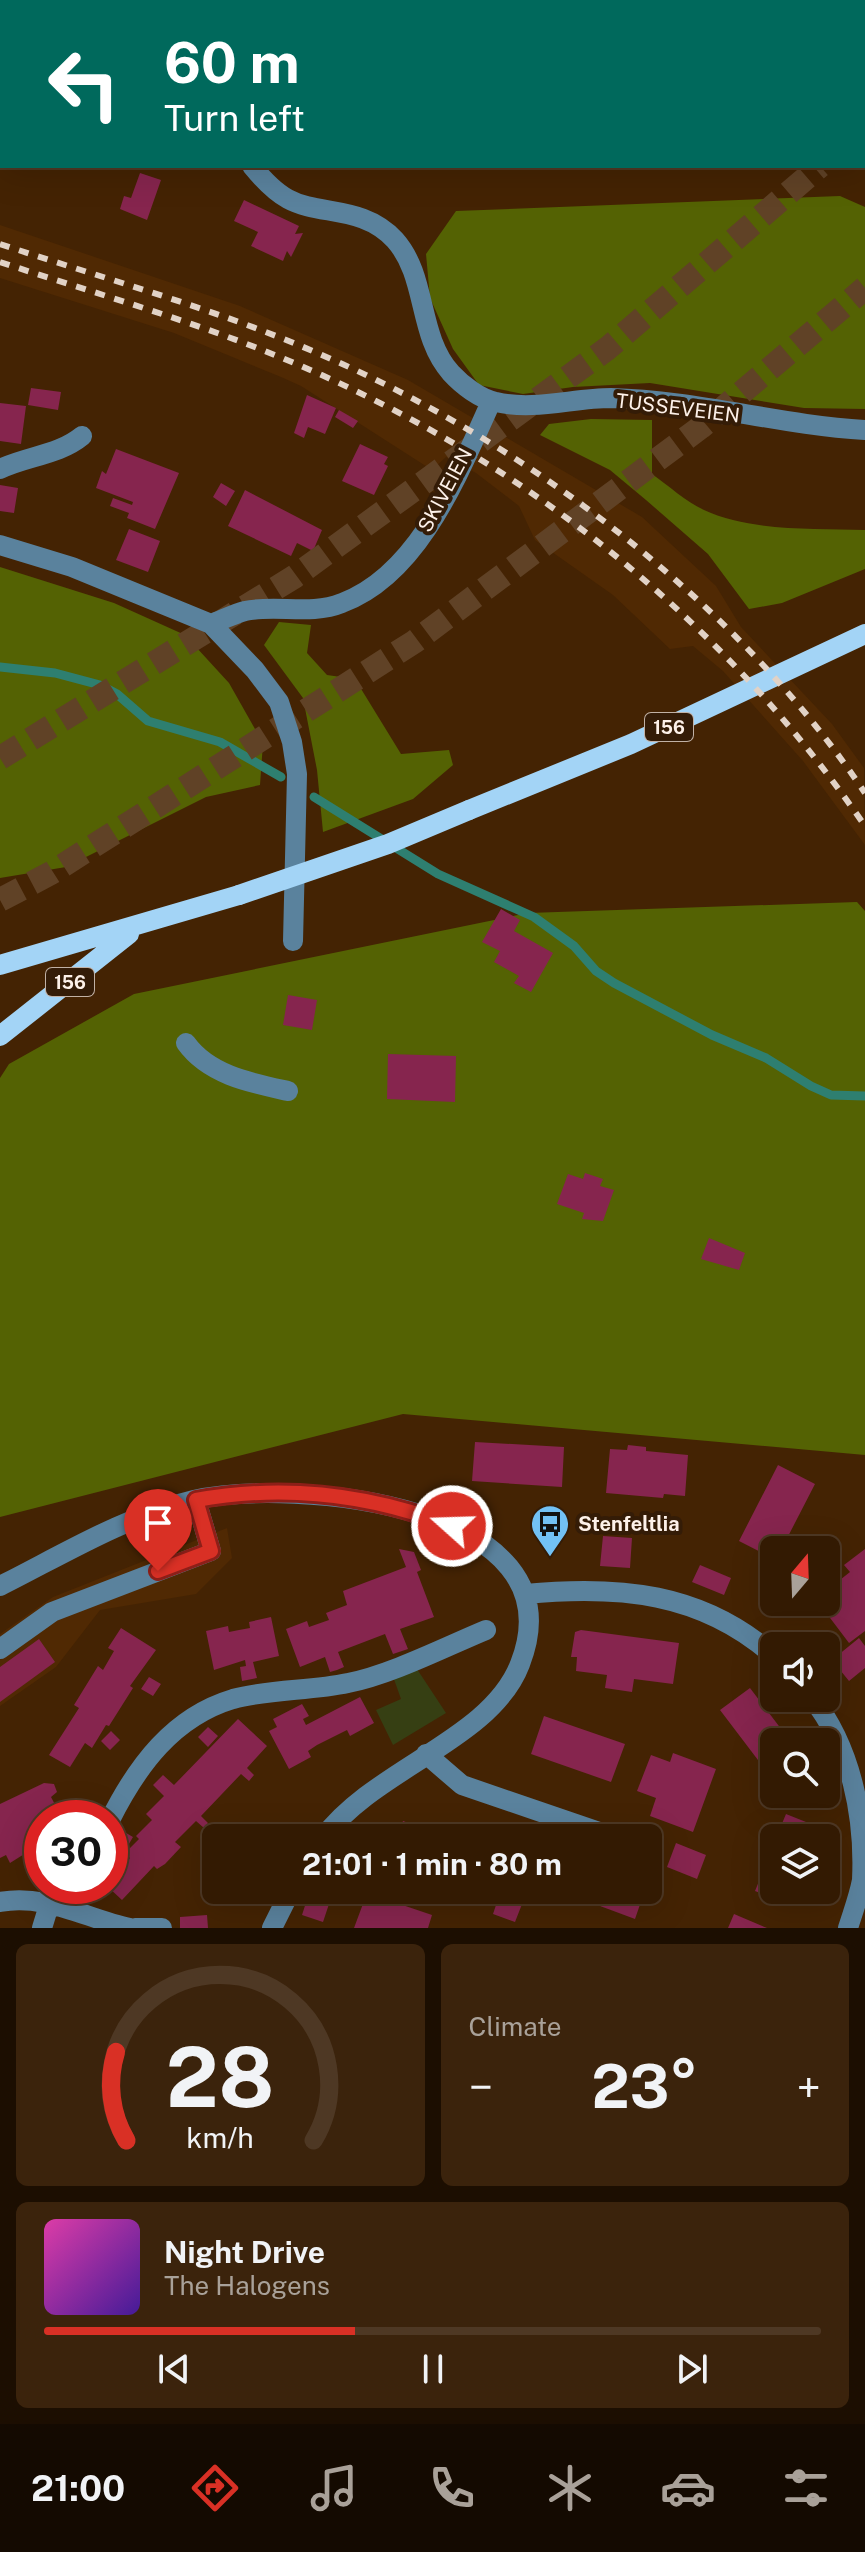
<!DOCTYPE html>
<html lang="en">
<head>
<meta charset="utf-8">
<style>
  :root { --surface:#331a02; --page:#3b230c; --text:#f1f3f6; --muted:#a9a199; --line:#4e3824; --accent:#d93025 }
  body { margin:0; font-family:"Public Sans",sans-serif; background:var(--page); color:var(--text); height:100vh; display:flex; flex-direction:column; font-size:30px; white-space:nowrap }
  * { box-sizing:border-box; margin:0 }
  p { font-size:26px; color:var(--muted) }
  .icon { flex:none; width:44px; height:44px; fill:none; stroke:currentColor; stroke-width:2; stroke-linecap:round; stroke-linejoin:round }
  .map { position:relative; height:1928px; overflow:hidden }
  .sheet { display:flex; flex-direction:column; gap:16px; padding:16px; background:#1c0e01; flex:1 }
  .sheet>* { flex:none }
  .banner { position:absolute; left:0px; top:0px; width:866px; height:168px; box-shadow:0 8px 32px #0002,0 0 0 2px var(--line); background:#00695c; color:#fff; overflow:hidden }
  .needle { width:52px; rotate:19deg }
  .buttons { position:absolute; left:760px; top:1536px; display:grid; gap:16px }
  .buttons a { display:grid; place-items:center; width:80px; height:80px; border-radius:12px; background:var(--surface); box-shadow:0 8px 32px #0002,0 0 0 2px var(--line); font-size:40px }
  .speed { position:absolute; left:24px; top:1800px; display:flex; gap:16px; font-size:40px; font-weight:700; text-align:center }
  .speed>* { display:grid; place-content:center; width:104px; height:104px; border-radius:50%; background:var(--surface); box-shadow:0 8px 32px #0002,0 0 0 2px var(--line); line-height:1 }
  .speed .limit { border:12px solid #d22; background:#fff; color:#111 }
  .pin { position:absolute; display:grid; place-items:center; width:68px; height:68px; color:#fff; margin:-82px -34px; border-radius:50% 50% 50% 0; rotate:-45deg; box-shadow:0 0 8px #0007 }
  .pin .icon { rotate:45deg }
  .me { position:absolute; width:88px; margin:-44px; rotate:290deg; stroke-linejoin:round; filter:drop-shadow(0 0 6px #0008) }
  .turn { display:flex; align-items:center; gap:28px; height:168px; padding:0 32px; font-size:36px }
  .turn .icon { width:104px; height:104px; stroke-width:2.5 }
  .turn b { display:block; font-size:56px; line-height:68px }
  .big { font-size:60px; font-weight:700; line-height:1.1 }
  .sheet .tile { flex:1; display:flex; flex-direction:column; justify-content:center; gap:12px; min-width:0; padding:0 28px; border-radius:12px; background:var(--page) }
  .sheet .dial { align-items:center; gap:0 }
  .dial svg { height:208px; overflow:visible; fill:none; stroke:var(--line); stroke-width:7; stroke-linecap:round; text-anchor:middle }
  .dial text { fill:var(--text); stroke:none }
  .song { display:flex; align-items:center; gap:24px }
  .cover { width:96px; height:96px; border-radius:12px; background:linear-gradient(135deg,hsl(320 70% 55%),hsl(260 70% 35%)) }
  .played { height:8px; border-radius:4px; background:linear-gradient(90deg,var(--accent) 40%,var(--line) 40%) }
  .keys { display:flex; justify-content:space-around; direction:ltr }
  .heat { display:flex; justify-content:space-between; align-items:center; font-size:44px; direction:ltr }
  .sheet .tiles { flex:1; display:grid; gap:16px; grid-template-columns:1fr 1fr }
  .tile:last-child { grid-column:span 2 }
  .trip { position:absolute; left:202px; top:1824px; width:460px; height:80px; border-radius:12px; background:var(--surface); box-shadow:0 8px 32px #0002,0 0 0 2px var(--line); font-weight:700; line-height:80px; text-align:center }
  .menu { display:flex; height:128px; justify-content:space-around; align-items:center; background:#140a01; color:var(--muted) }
  .menu .icon { width:56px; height:56px }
  .menu .selected { color:var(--accent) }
  .menu b { font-size:36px; color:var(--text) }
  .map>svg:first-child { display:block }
</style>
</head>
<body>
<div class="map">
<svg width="865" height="1928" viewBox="0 0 865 1928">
  <rect width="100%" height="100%" fill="#442303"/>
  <path fill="#502903" d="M0,225l240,81 168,74 234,137 74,69 25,41 91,97 32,44 1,77 -62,-84 -80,-90 -30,-25 -23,3 -57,-54 -78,-55 -16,-34 -43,-33 -30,-16 -14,13 -131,-84 -20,-9 -107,-44 -174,-55z
    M227,1528l5,30 -36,36 -96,16 -44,57 -56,39v-72l53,-37z"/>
  <path fill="#363f13" d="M411,1660l35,53 -53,32 -17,-35 25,-11 -11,-31z"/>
  <path fill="#546203" d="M840,196l25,11v202l-61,-1 -154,-25 -77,4 -50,7 -44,-9 -26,-36 -23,-51 -4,-44 30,-43z
    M591,419l61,1v54c16,11 34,28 52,36 48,22 109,18 161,20v39l-83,34 -33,6 -41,-55 -62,-54 -36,-30 -70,-35 9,-11z
    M0,567l114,36 71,32 44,48 34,60 -3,42 -54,12 -140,70 -66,11z
    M279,622l32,3 -4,28 20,22 28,4 46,75 48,-4 4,15 -40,34 -90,33 -6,-62 -14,-72 -39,-53z
    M857,902l8,9v544l-462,-41 -403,103v-439l9,-14 125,-70 394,-81z"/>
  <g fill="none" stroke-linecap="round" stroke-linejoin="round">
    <path stroke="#2e7f70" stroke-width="9" d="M0,667l55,6 45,12 17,9 31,27 72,21 61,35
      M314,797l124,77 96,43 40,29 22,25 18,12 98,52 54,23 45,28 20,9 34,1"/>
  </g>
  <path fill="#86254e" d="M140,173l21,7 -14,40 -27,-11 4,-13 7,2z
    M244,200l55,26 -4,8 8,-1 -12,24 -4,-6 -4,10 -32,-15 7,-14 -24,-11z
    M31,388l30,4 -3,18 -30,-5z
    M307,395l29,13 -11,26 -17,-7 -4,11 -10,-5z
    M0,403l26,3 -5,38 -21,-3z
    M339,410l19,11 -5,7 -18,-11z
    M360,444l28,13 -4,7 4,2 -14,29 -32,-14z
    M116,449l63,24 -24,56 -28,-11 2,-5 -19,-7 3,-8 19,7 1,-3 -37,-14 6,-17 4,3z
    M221,483l14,8 -9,15 -13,-9z
    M0,485l18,3 -4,25 -14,-2z
    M245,490l77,40 -9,21 -16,-8 -6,13 -63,-30z
    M129,529l31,12 -12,31 -32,-12z
    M501,909l19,11 -6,11 39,22 -22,39 -17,-9 5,-7 -25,-14 6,-11 -18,-9z
    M288,995l29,5 -5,30 -29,-5z
    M388,1054l68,2 -1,46 -68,-3z
    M585,1173l18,6 -3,7 14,4 -11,31 -21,-2 2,-6 -27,-9 11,-30 15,5z
    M709,1238l36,15 -6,17 -38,-11z
    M475,1442l89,5 -2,40 -90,-6z
    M628,1445l18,2v4l42,4 -3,41 -21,-2 -1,4 -57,-5 4,-44 17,1z
    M778,1465l37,19 -34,66h-7v9l-35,-18z
    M603,1536l29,2 -2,30 -30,-2z
    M399,1549l15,3 7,18 -4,2 17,45 -34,12 8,20 -15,5 -8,-20 -47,18 6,15 -7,3 -7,2 -5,-15 -25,10 -14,-38 21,-8 2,6 20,-7 -3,-7 21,-8 -4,-14 63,-24z
    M865,1549v82l-16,12 -31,-41h8v-11l24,-19 -6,-7z
    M700,1565l31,13 -7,17 -32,-13z
    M271,1617l8,39 -26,6 4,16 -15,3 -2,-14 6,-1 -1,-6 -31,10 -8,-39 22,-5 1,6 10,-2 11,-2 -1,-6z
    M121,1628l35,22 -26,36 3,2 -24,38 -3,-1 -14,23 -7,-5 -15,24 -21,-12 30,-47 -5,-3 24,-39 5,4 11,-19 -6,-3z
    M581,1630l98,13 -6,41 -39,-5 -2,13 -27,-4 2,-13 -31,-4 1,-14h-6l4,-25z
    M859,1638l6,8v22l-16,13 -17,-21z
    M39,1639l16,23 -55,40v-35z
    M149,1677l12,7 -8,12 -12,-7z
    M750,1688l41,54h-17v12l-13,10 -41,-54z
    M360,1697l14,26 -24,13 -3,-6 -30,15 -9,6 3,6 -22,12 -20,-38 8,-4 -4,-8 29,-15 7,12 -6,3 3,6z
    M544,1716l81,28 -14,38 -80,-28z
    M238,1719l29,27 -20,22 7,7 -5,6 -8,-7 -40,42 7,7 -4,5 -8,-7 -21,21 6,5 -16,17 -8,5 -3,-3 -32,34 -15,-14 23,-28 -5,-5 14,-14 -3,-3 16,-16 -6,-6 18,-18 -11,-11 10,-10 11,10z
    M208,1727l10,9 -10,11 -10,-10z
    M111,1731l9,9 -10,10 -9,-9z
    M673,1753l43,16 -23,63 -43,-16 6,-18 -19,-7 14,-36 19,7z
    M44,1783l10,1 3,8 -6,5 11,21h-20v29l-5,-1 -27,17 -4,-8 -6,3v-54z
    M786,1814l35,14 -4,10h-41z
    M403,1821l46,17h-52z
    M121,1830l12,7 -7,12 -12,-6z
    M676,1843l30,12 -9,24 -30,-12z
    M774,1844v46h22l-6,15 -35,-14z
    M310,1890l23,2 -10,30 -21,-7z
    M501,1890l25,4 -11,28 -22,-8z
    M557,1890h88l-10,29z
    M367,1893l65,22 -4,13h-74z
    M734,1914l33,14h-39z
    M207,1915l1,13h-28v-11z"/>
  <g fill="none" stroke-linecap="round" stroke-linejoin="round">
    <path stroke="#604226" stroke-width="24" stroke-dasharray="24 12" stroke-linecap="butt" d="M864,126l1,-1
      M0,758l294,-181 314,-229 212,-182
      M0,900l51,-27 363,-231 287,-215 164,-139"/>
    <path stroke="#5a829d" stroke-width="20" d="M154,0l1,2
      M701,2l1,-2
      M252,166c9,11 23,26 36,33 31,17 75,6 107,41 33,37 22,95 56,133 11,12 29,26 45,29 38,9 77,-4 115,-4 85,2 169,27 254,32
      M0,469c27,-13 59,-14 82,-33
      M0,545l72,22 139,57 44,46 24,32 13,40 5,32 -4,167
      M211,624c11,-4 23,-10 34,-13 32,-7 65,5 97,-8 78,-29 117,-131 149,-201
      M186,1043c23,32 65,40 102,48
      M0,1586c62,-31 125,-70 194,-86 97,-22 389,3 326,164 -29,76 -145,104 -197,174
      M525,1594c93,-9 177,-2 249,62
      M0,1649l52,-37 159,-61 -15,-51
      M812,1698c39,49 53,118 50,182 -3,16 -9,32 -14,48
      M426,1754l36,31 140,48
      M110,1820c27,-54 63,-103 123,-121 37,-10 78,-8 115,-16 42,-8 97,-36 138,-53
      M0,1902c45,-9 87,17 130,26
      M42,1928l8,-26 13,-16
      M135,1928h27
      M272,1928l19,-38"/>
    <path stroke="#a3d4f6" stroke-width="20" d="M469,810l162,-66 234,-110
      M0,965l239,-70
      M0,1036l129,-102"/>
    <path stroke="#e1d2c6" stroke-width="6" stroke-dasharray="10 10" stroke-linecap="butt" d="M0,244c105,35 213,64 315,108 210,89 422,250 550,441
      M0,262c103,34 208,63 308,107 225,98 418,255 557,457"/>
    <path stroke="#a3d4f6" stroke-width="20" d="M239,895l149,-51 81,-34"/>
  </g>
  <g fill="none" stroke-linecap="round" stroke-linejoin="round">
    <defs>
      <path id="route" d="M158,1571l53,-20 -15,-51c88,-16 173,-6 256,26"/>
    </defs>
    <use href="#route" stroke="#8d1f18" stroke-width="20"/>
    <use href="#route" stroke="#d93025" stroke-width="14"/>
  </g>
  <defs>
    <symbol id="bus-pin" viewBox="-11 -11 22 30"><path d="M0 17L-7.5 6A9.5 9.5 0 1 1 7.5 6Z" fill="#72c1f5" stroke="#341c07"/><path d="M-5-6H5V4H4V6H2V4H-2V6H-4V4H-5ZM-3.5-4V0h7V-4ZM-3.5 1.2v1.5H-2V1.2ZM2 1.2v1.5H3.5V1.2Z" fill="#111"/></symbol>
  </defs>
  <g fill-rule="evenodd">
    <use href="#bus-pin" x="528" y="1502" width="44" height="60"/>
  </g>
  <g text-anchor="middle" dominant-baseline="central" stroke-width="8" stroke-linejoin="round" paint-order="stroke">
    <g fill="#341c07" stroke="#c1b1a5" stroke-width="2">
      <rect x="645" y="713" width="48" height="28" rx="6"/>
      <rect x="46" y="968" width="48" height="28" rx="6"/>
    </g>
    <g font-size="18" font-weight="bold" fill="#fdf1e9">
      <text x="669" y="727">156</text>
      <text x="70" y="982">156</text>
    </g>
    <g font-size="20" fill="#fdf1e9" stroke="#341c07">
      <text transform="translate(678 408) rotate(7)">TUSSEVEIEN</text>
      <text transform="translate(445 490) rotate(-62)">SKIVEIEN</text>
    </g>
    <g font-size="20" font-weight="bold" fill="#fdf1e9" stroke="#341c07" text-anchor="start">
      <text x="578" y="1524">Stenfeltlia</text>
    </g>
  </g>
</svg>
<div class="buttons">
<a><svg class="needle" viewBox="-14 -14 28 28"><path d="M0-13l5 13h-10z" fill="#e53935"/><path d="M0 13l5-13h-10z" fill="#a9a199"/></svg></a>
<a><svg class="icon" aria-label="sound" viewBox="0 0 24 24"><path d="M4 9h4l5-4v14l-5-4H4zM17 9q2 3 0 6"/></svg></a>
<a><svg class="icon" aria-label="search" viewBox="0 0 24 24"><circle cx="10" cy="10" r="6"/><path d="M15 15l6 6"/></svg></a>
<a><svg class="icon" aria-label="layers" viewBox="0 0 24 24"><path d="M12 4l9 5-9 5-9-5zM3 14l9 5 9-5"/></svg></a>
</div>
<div class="speed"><div class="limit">30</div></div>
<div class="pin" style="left:158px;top:1571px;background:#d93025"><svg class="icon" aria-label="arrive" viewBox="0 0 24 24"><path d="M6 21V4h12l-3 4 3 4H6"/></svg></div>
<svg class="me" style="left:452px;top:1526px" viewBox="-20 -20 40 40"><circle r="17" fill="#d93025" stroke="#fff" stroke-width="3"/><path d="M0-11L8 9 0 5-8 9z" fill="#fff"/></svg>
<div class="trip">21:01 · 1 min · 80 m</div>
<div class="banner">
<div class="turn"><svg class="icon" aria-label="left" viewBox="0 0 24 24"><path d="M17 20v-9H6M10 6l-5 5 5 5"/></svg><div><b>60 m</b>Turn left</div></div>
</div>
</div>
<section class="sheet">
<div class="tiles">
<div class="tile dial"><svg viewBox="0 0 100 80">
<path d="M14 69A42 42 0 1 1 86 69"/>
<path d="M14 69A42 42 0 0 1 10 35" stroke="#d93025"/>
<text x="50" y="56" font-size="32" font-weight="700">28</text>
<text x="50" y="72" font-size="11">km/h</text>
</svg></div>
<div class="tile"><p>Climate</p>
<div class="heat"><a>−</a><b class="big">23°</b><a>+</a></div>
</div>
<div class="tile">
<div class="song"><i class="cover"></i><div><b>Night Drive</b><p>The Halogens</p></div></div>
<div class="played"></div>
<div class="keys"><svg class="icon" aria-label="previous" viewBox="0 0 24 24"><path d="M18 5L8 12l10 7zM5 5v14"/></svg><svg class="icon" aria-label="pause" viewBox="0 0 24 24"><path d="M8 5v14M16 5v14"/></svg><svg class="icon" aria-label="next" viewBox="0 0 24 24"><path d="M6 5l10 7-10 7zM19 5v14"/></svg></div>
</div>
</div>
</section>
<nav class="menu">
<b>21:00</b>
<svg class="icon selected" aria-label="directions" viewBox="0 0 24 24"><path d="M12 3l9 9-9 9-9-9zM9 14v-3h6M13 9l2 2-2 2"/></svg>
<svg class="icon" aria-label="music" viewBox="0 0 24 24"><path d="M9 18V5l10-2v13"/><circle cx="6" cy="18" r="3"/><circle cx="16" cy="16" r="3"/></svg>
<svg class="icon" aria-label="phone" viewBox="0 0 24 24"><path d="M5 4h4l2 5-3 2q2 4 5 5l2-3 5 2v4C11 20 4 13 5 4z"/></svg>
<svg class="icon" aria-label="climate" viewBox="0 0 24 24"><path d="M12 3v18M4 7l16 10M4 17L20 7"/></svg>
<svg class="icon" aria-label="car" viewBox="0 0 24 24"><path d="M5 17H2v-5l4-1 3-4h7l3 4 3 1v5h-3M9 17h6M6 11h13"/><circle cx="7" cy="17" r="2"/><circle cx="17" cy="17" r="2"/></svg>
<svg class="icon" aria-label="filters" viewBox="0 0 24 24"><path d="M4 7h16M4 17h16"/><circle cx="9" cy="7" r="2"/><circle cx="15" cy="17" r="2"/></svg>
</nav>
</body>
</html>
